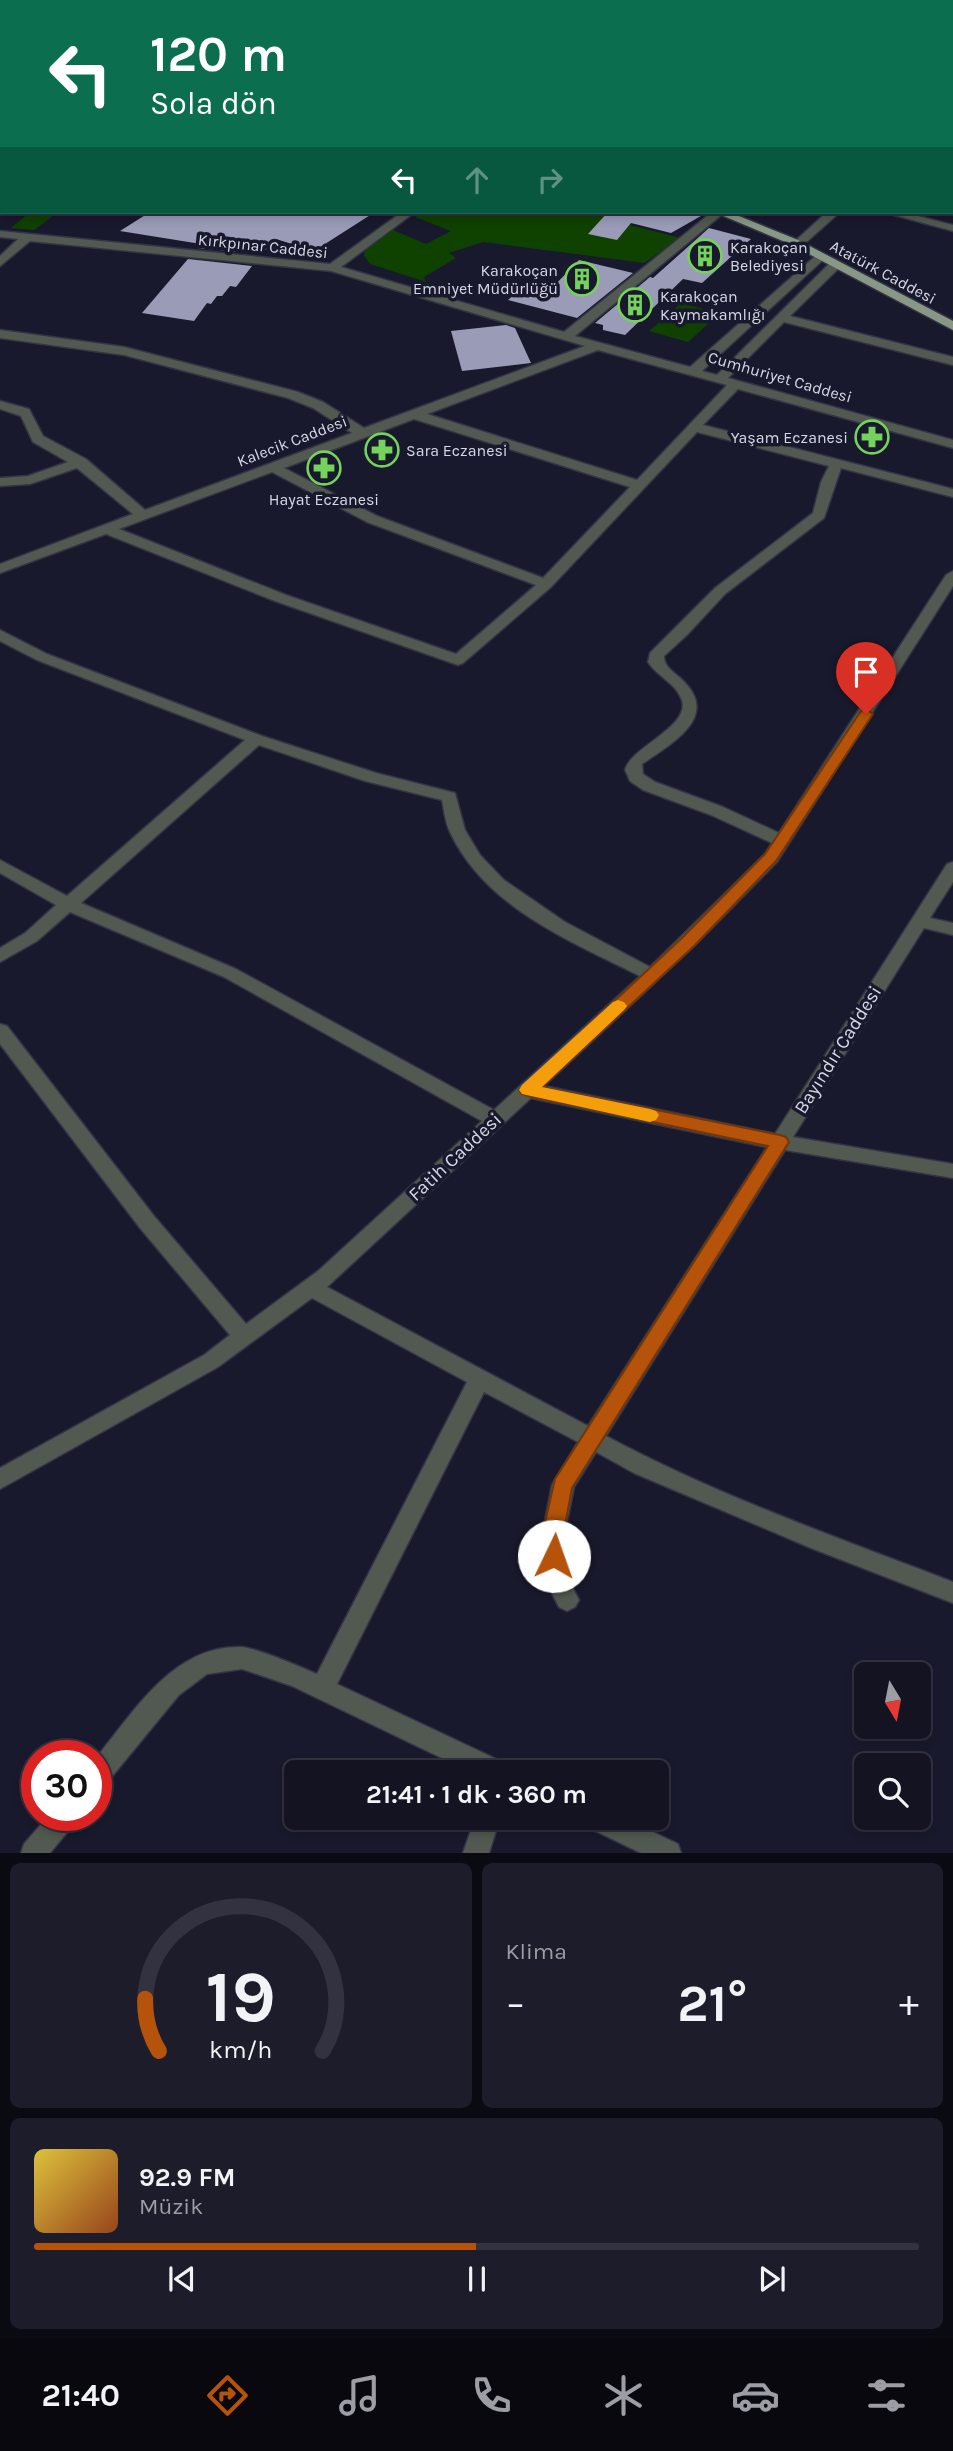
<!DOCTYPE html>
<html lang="tr">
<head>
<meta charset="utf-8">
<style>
  :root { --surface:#131322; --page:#1c1c2a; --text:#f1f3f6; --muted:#9d9ea5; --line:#323240; --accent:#b45309 }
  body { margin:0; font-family:Karla,sans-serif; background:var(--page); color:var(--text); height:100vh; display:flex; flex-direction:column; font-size:26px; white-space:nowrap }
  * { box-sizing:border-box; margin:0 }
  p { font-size:23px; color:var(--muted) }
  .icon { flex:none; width:38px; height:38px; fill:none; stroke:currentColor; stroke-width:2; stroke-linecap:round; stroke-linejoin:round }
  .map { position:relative; height:1853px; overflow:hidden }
  .side { display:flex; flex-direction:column; gap:10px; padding:10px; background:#0a0a13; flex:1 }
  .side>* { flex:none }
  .guide { position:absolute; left:0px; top:0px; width:954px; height:214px; box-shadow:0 4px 10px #0003,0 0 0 2px var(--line); background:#0b6e4f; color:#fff; overflow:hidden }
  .needle { width:46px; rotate:170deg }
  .fabs { position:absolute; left:854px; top:1662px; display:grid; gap:14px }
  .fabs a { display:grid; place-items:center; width:77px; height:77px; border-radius:10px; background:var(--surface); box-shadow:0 4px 10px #0003,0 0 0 2px var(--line); font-size:35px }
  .speed { position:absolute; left:21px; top:1740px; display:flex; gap:14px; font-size:35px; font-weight:700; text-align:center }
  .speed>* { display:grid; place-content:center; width:91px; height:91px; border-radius:50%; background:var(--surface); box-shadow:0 4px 10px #0003,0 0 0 2px var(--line); line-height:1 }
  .speed .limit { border:10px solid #d22; background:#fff; color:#111 }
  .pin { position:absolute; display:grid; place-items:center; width:60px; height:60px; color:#fff; margin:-72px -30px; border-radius:50% 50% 50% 0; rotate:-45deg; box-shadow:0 0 7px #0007 }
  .pin .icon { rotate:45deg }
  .me { position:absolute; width:77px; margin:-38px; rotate:3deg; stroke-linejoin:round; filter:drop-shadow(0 0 5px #0008) }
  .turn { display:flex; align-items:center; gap:24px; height:147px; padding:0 35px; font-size:32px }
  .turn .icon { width:91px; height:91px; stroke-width:2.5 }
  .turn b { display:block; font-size:49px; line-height:60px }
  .lanes { display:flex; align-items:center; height:66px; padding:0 35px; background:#0003; justify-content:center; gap:35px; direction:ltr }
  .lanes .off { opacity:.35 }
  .big { font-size:52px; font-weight:700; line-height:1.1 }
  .side .tile { flex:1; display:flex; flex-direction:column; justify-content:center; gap:10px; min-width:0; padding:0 24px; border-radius:10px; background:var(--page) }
  .side .dial { align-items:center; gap:0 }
  .dial svg { height:182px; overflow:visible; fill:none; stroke:var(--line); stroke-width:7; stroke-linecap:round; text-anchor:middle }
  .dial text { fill:var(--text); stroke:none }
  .song { display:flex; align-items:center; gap:21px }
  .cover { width:84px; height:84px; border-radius:10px; background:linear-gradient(135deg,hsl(50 70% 55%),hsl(20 70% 35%)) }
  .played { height:7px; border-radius:4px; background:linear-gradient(90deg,var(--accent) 50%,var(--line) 50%) }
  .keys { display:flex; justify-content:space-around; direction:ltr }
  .heat { display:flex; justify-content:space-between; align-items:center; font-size:38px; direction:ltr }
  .side .tiles { flex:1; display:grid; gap:10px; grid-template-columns:1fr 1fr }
  .tile:last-child { grid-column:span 2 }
  .trip { position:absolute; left:284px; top:1760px; width:385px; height:70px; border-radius:10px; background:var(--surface); box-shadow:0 4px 10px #0003,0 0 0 2px var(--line); font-weight:700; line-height:70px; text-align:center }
  .dock { display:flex; height:112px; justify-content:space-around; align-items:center; background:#08080e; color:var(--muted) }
  .dock .icon { width:49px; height:49px }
  .dock .current { color:var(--accent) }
  .dock b { font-size:32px; color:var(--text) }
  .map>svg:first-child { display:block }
</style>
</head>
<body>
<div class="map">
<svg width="953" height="1853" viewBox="0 0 953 1853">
  <rect width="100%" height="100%" fill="#19192d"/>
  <path fill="#0f4100" d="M30,212h67l-12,4 -28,-3 -23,17 -23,-2z
    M424,212l33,3 5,-3h166l-10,10 63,16 -37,25 -161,-21 -34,11 7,5 -32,19 2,5 -56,-18 -6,-9 1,-4 28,-21 33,14 25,-13 -36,-14z
    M681,303l39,10 -32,29 -39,-11z"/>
  <path fill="#9a9bb7" d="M150,212h225l-61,39 -38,-12 -15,15 -64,-6 4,-4 -81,-13z
    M608,212h100l-37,21 -40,-10 -14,17 -29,-6z
    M709,228l42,11 -49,44 -19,-4 -58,56 -22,-5v-5l-8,-2 55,-46 3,1z
    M188,259l64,7 -16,21 -6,-1 -8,10h-5l-6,8 -4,-1 -13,18 -52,-8z
    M579,260l54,13 -56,45 -69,-18 19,-16 23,6z
    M506,325l9,3 16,35 -69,8 -11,-40z"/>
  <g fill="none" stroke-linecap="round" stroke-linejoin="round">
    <defs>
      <path id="minor" d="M1,0h13l-12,2v2z
        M293,0h12l2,2h-13z
        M405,0h14l-16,2z
        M444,0h13l2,2h-14z
        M626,0h14l2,2h-15z
        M729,0h13l-15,2z
        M897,0h13l2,2h-14z
        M953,8v7h-1v-7z
        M0,18h2v7l-2,-1z
        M952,44h1l-1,7z
        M0,46h2l-2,7z
        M0,116h2v6h-2z
        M952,143h1v7h-1z
        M0,184h2l-2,7z
        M402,212h13l-74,55 223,65 148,-120h13l-150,124 115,31 130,-115 6,4 -2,3 -122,112 15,4 114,-113 4,-1 6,4 -2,3 -49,48 163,41v8l-169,-43 -56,56 225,62v8l-215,-59 -35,36 250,64v8l-112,-29 -17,50 -99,76 -38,41 -23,21c0,10 8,15 15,21 44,38 -5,65 -37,87l1,10 12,8 68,25 56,26 167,-258 7,-4v15l-176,276 -83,84 -150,140 231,48 172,-270 6,-2v20l-23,36 23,5v12l-29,-7 -131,209 160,27v14l-168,-28 -179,286c110,59 230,101 347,146v21l-142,-55 -177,-75 -38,-21 -22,35 -10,49 2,39 13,25 -4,7 -8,4 -8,-4 -16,-31 -1,-40 10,-51 26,-43 -94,-50 -147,292 172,81 3,8h-39l-181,-87 -50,-17 -35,5 -28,21 -74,90 -9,4v-31c38,-46 77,-113 145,-111 16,1 60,20 76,27l150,-292 -155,-84 -94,69 -218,122v-21l204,-113 26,-20 -90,-107 -140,-184v-20l7,2 147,190 92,108 72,-53 164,-150 -258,-144 -154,-65 -33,29 -37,21v-14l25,-15 31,-28 -56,-32v-13l67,36 178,-156 -208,-80 -37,-19v-11l47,24 215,82 114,37 79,20 10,37 15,25 24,25 61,42 85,45 115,-113 7,-11 -61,-28 -68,-25 -13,-9 -5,-11c6,-24 69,-44 56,-72 -6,-15 -24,-22 -33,-36l2,-9 65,-65 98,-75 8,-31 8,-16 -132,-34 -146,155 -88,76 -5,2 -183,-64 -169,-67 -106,39v-9l133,-50 -56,-46 -47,16 -30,2v-8l28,-2 40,-14 -35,-20 -12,-26 -21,-7v-8l29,8 14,27 43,23 59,51 207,-77 -39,-25 -25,-10 -164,-43 -124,-17v-8l124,17 174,45 25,10 41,26 221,-82 -254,-75 -301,-30 -30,25v-10l18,-17 -18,-2v-6l330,33zM598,350l129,35 -90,95 -210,-66zM414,419l216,68 -87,91 -166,-62 -93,-48zM272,472l95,50 169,63 -80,69 -170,-59 -167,-66zM259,745l106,36 77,19c2,10 3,22 8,32 35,75 120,109 190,144l-146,134 -258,-141 -155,-66zM531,1098l236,49 -179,279 -261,-139z
        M827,212h13l-38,34h-8v-4z
        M883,212h19l51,13v6z
        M49,1815h29l-4,9 -24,29h-29l3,-9z
        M475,1818h25l-11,35h-26z
        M584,1818h40l54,26 3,9h-40l-54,-26z"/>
      <path id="major" d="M131,0h13l2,2h-14z
        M158,0h13l2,2h-14z
        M714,212h15l69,28 155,81v9l-163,-86z"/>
    </defs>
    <use href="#minor" stroke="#343447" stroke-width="3"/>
    <use href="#major" stroke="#343447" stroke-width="3"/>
    <use href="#minor" fill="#515950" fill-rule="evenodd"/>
    <use href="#major" fill="#889884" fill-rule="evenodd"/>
  </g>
  <path fill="#b45309" stroke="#753606" stroke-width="2" d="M866,709l7,5 -97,147 -82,85 -152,141 238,48 6,2 3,5 -217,346 -9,48 1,20 -3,6 -7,3 -8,-3 -4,-26 13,-57 213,-333 -240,-50 -6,-2 -3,-4 163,-152 83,-84 96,-143z"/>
  <path fill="#f59e0b" d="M618,1000l6,2 3,4 -3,4 -82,77 108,22 6,2 3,4 -3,5 -6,2 -128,-28 -3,-4 3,-5 91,-83z"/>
  <defs>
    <symbol id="building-ring" viewBox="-11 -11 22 22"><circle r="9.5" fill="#19192d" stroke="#75d25b" stroke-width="1.5"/><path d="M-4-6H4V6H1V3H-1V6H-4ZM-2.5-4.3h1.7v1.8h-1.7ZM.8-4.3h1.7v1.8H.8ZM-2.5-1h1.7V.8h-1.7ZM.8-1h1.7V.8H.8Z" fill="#75d25b"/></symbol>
    <symbol id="pharmacy-ring" viewBox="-11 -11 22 22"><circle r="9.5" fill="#19192d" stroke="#75d25b" stroke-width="1.5"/><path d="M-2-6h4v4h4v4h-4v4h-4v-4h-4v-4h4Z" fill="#75d25b"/></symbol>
  </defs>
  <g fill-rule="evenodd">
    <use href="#building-ring" x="686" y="237" width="38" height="38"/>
    <use href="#building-ring" x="563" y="260" width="38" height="38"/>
    <use href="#building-ring" x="616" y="286" width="38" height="38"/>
    <use href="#pharmacy-ring" x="853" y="418" width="38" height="38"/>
    <use href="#pharmacy-ring" x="363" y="431" width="38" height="38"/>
    <use href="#pharmacy-ring" x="305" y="449" width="38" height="38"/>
  </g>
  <g text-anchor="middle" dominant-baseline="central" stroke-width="7" stroke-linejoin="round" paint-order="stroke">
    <g font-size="16" fill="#d7d8e6" stroke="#19192d">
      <text transform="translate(263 246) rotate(6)">Kırkpınar Caddesi</text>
      <text transform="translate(883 272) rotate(28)">Atatürk Caddesi</text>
      <text transform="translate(780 377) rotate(16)">Cumhuriyet Caddesi</text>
      <text transform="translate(292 441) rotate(-21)">Kalecik Caddesi</text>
    </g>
    <g font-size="16" fill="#d7d8e6" stroke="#19192d" text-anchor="start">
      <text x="730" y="247">Karakoçan<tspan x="730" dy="18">Belediyesi</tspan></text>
      <text x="558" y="270" text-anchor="end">Karakoçan<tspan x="558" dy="18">Emniyet Müdürlüğü</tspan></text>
      <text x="660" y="296">Karakoçan<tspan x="660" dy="18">Kaymakamlığı</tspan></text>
      <text x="848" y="437" text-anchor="end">Yaşam Eczanesi</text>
      <text x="406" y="450">Sara Eczanesi</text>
      <text x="324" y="499" text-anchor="middle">Hayat Eczanesi</text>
    </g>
    <g font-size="19" fill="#d7d8e6" stroke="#19192d">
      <text transform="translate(838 1050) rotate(-58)">Bayındır Caddesi</text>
      <text transform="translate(455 1157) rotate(-43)">Fatih Caddesi</text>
    </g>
  </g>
</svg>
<div class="fabs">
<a><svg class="needle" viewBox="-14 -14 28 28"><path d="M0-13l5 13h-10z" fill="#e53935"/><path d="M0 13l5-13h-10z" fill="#9d9ea5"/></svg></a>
<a><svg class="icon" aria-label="search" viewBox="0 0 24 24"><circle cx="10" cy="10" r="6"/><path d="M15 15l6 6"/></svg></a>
</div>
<div class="speed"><div class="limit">30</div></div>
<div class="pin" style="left:866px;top:714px;background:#d93025"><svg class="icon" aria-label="arrive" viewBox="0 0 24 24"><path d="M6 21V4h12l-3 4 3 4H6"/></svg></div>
<svg class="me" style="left:554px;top:1556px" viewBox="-20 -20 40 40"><circle r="19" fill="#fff"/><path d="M0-13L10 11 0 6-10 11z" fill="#b45309"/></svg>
<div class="trip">21:41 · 1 dk · 360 m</div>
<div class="guide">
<div class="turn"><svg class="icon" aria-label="left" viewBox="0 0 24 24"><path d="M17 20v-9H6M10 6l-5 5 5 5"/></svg><div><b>120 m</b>Sola dön</div></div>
<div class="lanes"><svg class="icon" aria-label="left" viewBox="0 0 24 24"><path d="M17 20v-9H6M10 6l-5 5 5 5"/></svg><svg class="icon off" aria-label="ahead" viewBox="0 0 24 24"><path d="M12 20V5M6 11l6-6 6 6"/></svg><svg class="icon off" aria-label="right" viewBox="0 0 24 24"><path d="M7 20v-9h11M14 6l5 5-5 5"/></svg></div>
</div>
</div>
<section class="side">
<div class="tiles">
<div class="tile dial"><svg viewBox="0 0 100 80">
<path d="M14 69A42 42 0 1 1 86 69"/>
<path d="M14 69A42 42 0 0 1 8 46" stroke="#b45309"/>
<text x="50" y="56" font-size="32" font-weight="700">19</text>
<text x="50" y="72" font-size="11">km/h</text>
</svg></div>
<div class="tile"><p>Klima</p>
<div class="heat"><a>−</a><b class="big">21°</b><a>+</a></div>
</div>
<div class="tile">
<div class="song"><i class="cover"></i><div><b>92.9 FM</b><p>Müzik</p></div></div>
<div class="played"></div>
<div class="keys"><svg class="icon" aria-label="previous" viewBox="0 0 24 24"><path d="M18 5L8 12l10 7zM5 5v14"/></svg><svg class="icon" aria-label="pause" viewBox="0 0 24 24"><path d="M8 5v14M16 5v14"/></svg><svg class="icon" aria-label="next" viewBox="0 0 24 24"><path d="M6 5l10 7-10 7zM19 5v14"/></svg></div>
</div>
</div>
</section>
<nav class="dock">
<b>21:40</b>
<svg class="icon current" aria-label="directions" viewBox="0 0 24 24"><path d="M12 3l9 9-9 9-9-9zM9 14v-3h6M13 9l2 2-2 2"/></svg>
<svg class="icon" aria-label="music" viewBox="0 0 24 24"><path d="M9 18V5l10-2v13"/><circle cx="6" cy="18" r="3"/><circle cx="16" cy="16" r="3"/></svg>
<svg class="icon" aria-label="phone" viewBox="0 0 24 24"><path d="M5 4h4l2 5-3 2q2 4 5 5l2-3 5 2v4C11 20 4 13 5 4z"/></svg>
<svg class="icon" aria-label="climate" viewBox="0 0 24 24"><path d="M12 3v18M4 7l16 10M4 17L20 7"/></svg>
<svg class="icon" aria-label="car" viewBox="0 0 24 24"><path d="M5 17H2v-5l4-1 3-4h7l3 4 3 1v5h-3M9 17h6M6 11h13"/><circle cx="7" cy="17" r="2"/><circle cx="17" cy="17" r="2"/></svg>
<svg class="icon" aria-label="filters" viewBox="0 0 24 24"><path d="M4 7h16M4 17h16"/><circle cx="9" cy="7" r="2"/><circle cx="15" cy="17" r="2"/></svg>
</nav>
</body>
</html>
